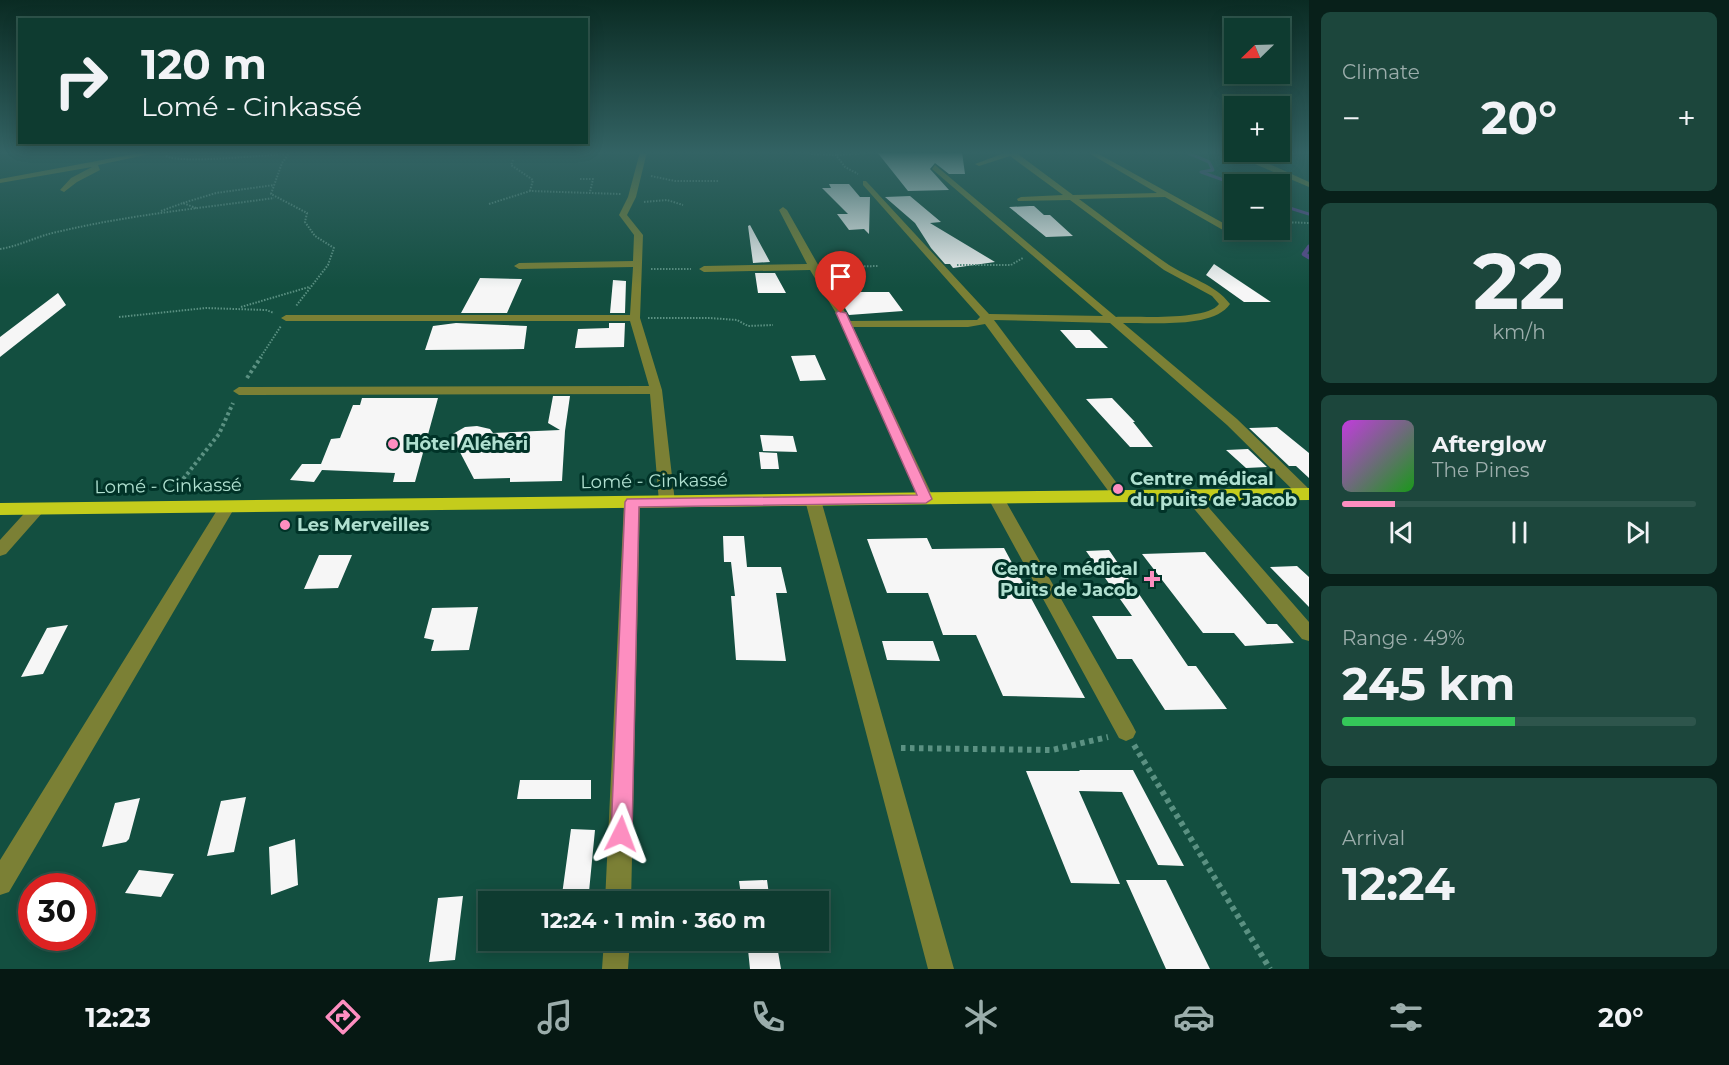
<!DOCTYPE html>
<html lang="en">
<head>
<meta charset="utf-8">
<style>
  :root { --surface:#0e3b30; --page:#1c463c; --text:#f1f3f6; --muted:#9badab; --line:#2e554c; --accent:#fd8ec0 }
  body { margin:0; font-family:Montserrat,sans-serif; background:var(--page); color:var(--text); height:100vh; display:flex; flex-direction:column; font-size:22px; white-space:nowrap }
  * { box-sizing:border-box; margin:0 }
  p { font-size:20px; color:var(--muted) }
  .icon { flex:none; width:33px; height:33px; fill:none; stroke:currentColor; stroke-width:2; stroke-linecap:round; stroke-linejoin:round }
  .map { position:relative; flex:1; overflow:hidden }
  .drawer { display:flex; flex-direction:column; gap:12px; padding:12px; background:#08201a; width:420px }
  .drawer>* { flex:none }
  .banner { position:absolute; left:18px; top:18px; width:570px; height:126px; border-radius:0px; box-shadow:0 3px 15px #0003,0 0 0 2px var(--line); background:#0e3b30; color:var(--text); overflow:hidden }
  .needle { width:39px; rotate:247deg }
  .controls { position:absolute; left:1224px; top:18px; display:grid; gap:12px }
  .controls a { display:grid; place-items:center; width:66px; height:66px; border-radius:0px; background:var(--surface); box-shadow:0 3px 15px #0003,0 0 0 2px var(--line); font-size:30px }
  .speed { position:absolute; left:18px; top:873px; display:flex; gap:12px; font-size:30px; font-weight:700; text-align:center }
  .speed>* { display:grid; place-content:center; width:78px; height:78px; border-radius:50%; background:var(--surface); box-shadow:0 3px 15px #0003,0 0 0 2px var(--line); line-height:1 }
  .speed .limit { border:9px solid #d22; background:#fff; color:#111 }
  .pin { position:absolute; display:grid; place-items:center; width:51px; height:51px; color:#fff; margin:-62px -26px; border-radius:50% 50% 50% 0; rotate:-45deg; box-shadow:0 0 6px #0007 }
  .pin .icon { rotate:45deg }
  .me { position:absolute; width:66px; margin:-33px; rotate:3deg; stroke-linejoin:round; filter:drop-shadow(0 0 4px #0008) }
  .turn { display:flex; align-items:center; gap:21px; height:126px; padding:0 24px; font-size:27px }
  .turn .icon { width:78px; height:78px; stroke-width:2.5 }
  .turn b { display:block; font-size:42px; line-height:51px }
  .big { font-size:45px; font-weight:700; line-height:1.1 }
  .drawer .widget { flex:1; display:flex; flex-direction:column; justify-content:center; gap:9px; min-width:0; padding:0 21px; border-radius:9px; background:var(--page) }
  .drawer .dial { align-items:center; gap:0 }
  .dial b { font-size:78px; line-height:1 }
  .song { display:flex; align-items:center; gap:18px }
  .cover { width:72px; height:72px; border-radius:9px; background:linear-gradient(135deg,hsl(290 70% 55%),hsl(120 70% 35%)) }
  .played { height:6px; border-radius:3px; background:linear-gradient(90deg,var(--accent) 15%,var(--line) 15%) }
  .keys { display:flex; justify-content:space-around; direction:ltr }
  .heat { display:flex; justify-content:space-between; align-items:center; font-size:33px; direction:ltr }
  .charge { height:9px; border-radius:4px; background:linear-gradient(90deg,#34c759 49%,var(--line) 0) }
  .trip { position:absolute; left:478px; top:891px; width:351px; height:60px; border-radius:0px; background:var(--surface); box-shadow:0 3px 15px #0003,0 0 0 2px var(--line); font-weight:700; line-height:60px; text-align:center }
  .tab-bar { display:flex; height:96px; justify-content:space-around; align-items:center; background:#061813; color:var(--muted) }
  .tab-bar .icon { width:42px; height:42px }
  .tab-bar .current { color:var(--accent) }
  .tab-bar b { font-size:27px; color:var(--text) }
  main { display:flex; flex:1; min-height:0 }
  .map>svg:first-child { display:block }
</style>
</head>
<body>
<main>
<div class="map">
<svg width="1309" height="969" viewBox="0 0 1309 969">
  <rect width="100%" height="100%" fill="#134f40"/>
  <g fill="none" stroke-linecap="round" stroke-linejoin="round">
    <path stroke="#5a478e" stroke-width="3" d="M1186,152l23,10 4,8 -12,2 31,11 2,3
      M1280,205l29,9"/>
    <path stroke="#5a478e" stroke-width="4.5" d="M1309,247l-5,7 5,3"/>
  </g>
  <path fill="#f6f6f6" d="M877,152h85l3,22h-16l-14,-11 -5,6 19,21 -41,1z
    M829,184h20l11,13h10l-1,37 -5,-5 -15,1 -12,-16h11l-26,-26h9z
    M910,196l31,26 -11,1 65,39 -42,6 -3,-4h-5l-14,-16 -16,-25 -30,-26z
    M1030,206h4l10,9h6l23,21 -27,1 -37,-30z
    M750,225l20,37 -17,1 -5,-37z
    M1214,264l57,38h-27l-38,-27z
    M755,273h20l11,20h-28z
    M480,278l42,1 -15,34h-46z
    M613,280l13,1 -1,32h-15z
    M836,292h53l14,19 -54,4z
    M58,293l8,12 -66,52v-20z
    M456,323l71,3 -3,23 -99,1 8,-24z
    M609,323h16l-1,24 -49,1 3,-19 31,-1z
    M1060,330h30l18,18h-32z
    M815,355l11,25 -26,1 -9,-25z
    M553,396h17l-5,35 -3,50 -52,1v-4l-36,1 -23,-44 14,-8 12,-1 13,3 3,4 67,-3 -12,-7z
    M362,398h76l-23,84h-22l2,-9 -73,-3 -8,12 -24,-2 12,-16h19l10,-25 9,-1 13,-33h7z
    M1112,398l23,24h-2l20,25h-23l-44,-48z
    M1277,427l32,26v25l-13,-12h-7l-40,-38z
    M760,435l33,1 4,16 -34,-1z
    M1248,449l19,18 -21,1 -20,-18z
    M759,452l18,1 2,16h-18z
    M723,536h21l3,31h34l6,26h-11l10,68 -50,-1 -5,-64h4l-4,-34h-7z
    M927,538l5,11 72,-1 81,150 -82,-2 -27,-61h-33l-15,-42h-41l-20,-54z
    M1109,550l79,116h8l31,43 -62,1 -33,-51h-15l-25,-43h40l-46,-65z
    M1205,552l62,72h10l17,19 -49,3 -11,-13h-31l-61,-79z
    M319,555h33l-14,33 -34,1z
    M1297,566l12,11v30l-39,-40z
    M478,607l-9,43 -38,1 3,-11 -10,-2 8,-30z
    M68,625l-25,49 -22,3 26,-49z
    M882,641h51l7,20 -53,-1z
    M1079,770h54l51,96 -26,-1 -36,-73 -43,-1 41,93 -49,-1 -45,-112h54z
    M520,780h71v19h-74z
    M246,797l-12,55 -27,4 14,-55z
    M140,798l-11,41 -3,3 -24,5 13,-44z
    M571,829l24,1 -7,72h-27z
    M295,839l3,46 -27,10 -2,-48z
    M139,870l35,4 -13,23 -36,-4z
    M767,880l3,22h-28l-3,-21z
    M1126,880h40l44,89h-44z
    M463,896l-8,64 -26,2 9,-64z
    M747,940h29l5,29h-31z"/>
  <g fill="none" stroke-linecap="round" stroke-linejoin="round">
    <path stroke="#5b9182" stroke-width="2" stroke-dasharray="1.5 1.5" stroke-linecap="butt" d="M290,152l-8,11 -11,31 36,19 -2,9 10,14 19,12 -6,17 -32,41
      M811,154l25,1 9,12 13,7
      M837,155l33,-2
      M166,156c16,8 98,-1 121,-2
      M513,160l-2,5 22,15 -3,11
      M651,176l24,5h43
      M580,179h13l-3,13
      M644,202l23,-2 16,5
      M183,203l33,-10 58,-8
      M489,204l41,-13 91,3
      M161,211l22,-8 13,5
      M1280,222l29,1
      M0,249c20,-3 37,-13 57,-17 71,-17 145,-24 217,-34
      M957,265h54l12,-7
      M828,267l50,-1
      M651,269h40
      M241,307l68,-20
      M119,317l87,-9 60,2 8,3
      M648,318h62l27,2 11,6 25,-1
      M260,358l21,-32"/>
    <path stroke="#5b9182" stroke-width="4" stroke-dasharray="3 3" stroke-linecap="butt" d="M247,378l14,-21
      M172,493l47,-59 14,-31"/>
    <path stroke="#5b9182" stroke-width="6" stroke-dasharray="4.5 4.5" stroke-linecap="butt" d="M1134,745l136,224
      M901,748l151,2 56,-13"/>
    <path fill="#7b8035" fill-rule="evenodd" d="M145,152h15l-62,13 2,5 -23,12 -13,10 -4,-2 11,-12 21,-11 -92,16v-4z
      M640,152h7l-11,45 -9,18 16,20 -3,83 22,72 13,112 -3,3h-10l-3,-3 -9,-108 -411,1 -6,-4 6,-4 410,-1 -19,-65h-344l-5,-3 5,-3h344l3,-48 -114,2 -5,-3 5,-3 114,-2 1,-26 -15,-20 9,-18z
      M1007,152h16l-5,2 55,41 84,-2 -70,-41h8l148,82v4h-6l-72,-41 -86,2c30,22 59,45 90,66 20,13 46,19 61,39 -17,25 -77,18 -107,19l114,96 72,70v9l-9,-1 -73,-72 -117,-102 -116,-3 131,174 3,3 -3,3h-10l-130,-176 -17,3h-115l81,172 -3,3h-10l-85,-189 -26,-43 -106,2 -5,-3 5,-3 103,-2 -28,-54 4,-3 4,3 63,111 127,-1 3,-3 -117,-132v-4h3l123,133 114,2 -171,-147 3,-4 181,152c21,-1 91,4 103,-13l-7,-8 -48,-26 -94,-70 -52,1 -1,-2 4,-2 42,-2 -53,-39 -31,10 -4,-2z
      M1250,158h6l53,24v5l-59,-25z
      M1191,491l5,2 113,129v19l-7,-2 -116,-140 -3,-3z
      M996,493l8,5 129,228 3,6 -3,6 -7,3 -7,-3 -131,-240z
      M813,495l8,5 133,469h-26l-123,-469z
      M632,497l8,5 -9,400h-26l19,-400z
      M227,502l8,5 -226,385 -9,3v-35l219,-353z
      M37,504l6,2 2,3 -2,3 -37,42 -6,2v-16l31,-34z
      M604,940h26l-2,29h-26z"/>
    <path fill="#c4cc1c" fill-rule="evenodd" d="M1309,488v12l-1309,15v-12z"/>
  </g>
  <linearGradient id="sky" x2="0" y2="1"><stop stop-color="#0a2b23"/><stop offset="0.53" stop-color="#336364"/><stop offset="1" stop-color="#336364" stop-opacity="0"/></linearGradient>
  <rect width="1309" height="288" fill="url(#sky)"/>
  <path fill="#fd8ec0" stroke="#a45c7d" stroke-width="1.5" d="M838,311l8,2 86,186 -6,4 -287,4 -7,327 -3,8 -8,2 -7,-2 -3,-8 14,-332 2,-3 290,-4 -81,-182z"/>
  <g fill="#fd8ec0" stroke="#013328" stroke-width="2">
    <circle cx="393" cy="444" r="6"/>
    <circle cx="1118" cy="489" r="6"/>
    <circle cx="285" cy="525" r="6"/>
    <path d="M1149 570h6v6h6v6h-6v6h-6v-6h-6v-6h6z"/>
  </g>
  <g text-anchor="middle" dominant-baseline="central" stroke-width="6" stroke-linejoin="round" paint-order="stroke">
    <g font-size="18" font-weight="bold" fill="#b0e0d0" stroke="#013328" text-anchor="start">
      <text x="405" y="444">Hôtel Aléhéri</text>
      <text x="1130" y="479">Centre médical<tspan x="1130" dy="21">du puits de Jacob</tspan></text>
      <text x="297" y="525">Les Merveilles</text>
      <text x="1138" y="569" text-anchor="end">Centre médical<tspan x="1138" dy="21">Puits de Jacob</tspan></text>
    </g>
    <g font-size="18" fill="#b0e0d0" stroke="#013328">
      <text transform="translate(654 481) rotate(-1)">Lomé - Cinkassé</text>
      <text transform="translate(168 486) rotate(-1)">Lomé - Cinkassé</text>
    </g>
  </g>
</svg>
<div class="controls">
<a><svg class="needle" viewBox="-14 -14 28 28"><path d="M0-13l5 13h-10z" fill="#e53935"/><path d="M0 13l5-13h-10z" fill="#9badab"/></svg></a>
<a>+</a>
<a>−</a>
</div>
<div class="speed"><div class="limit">30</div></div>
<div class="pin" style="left:841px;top:313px;background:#d93025"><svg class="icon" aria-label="arrive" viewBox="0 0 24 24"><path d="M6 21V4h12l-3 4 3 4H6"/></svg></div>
<svg class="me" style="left:621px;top:834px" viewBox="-20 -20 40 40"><path d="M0-17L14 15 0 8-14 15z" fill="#fd8ec0" stroke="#fff" stroke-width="4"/></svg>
<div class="trip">12:24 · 1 min · 360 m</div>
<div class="banner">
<div class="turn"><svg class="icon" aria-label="right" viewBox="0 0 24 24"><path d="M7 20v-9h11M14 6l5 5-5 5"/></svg><div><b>120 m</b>Lomé - Cinkassé</div></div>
</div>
</div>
<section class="drawer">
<div class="widget"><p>Climate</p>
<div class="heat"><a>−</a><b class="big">20°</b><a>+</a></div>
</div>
<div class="widget dial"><b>22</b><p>km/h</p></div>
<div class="widget">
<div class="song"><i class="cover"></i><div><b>Afterglow</b><p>The Pines</p></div></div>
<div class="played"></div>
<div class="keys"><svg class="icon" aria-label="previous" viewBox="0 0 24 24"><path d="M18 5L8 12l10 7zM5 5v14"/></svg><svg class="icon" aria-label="pause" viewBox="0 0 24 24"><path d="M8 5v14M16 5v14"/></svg><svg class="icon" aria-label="next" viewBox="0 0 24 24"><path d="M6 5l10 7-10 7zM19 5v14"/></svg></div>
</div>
<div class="widget"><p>Range · 49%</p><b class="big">245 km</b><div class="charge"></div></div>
<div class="widget"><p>Arrival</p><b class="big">12:24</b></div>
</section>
</main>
<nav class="tab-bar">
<b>12:23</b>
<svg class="icon current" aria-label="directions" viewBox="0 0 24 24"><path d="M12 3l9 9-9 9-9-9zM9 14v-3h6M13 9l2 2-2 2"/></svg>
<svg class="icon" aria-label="music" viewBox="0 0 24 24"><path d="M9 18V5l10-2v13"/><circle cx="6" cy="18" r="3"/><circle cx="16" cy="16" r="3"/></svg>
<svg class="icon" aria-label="phone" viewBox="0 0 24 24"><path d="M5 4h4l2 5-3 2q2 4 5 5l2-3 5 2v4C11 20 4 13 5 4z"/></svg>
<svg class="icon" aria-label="climate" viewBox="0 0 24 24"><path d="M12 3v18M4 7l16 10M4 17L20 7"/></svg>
<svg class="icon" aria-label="car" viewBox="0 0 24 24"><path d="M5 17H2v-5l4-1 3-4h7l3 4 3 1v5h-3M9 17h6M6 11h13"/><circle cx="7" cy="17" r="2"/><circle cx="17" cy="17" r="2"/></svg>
<svg class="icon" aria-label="filters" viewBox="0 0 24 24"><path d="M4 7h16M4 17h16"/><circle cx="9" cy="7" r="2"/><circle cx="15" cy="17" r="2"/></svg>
<b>20°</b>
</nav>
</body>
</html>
